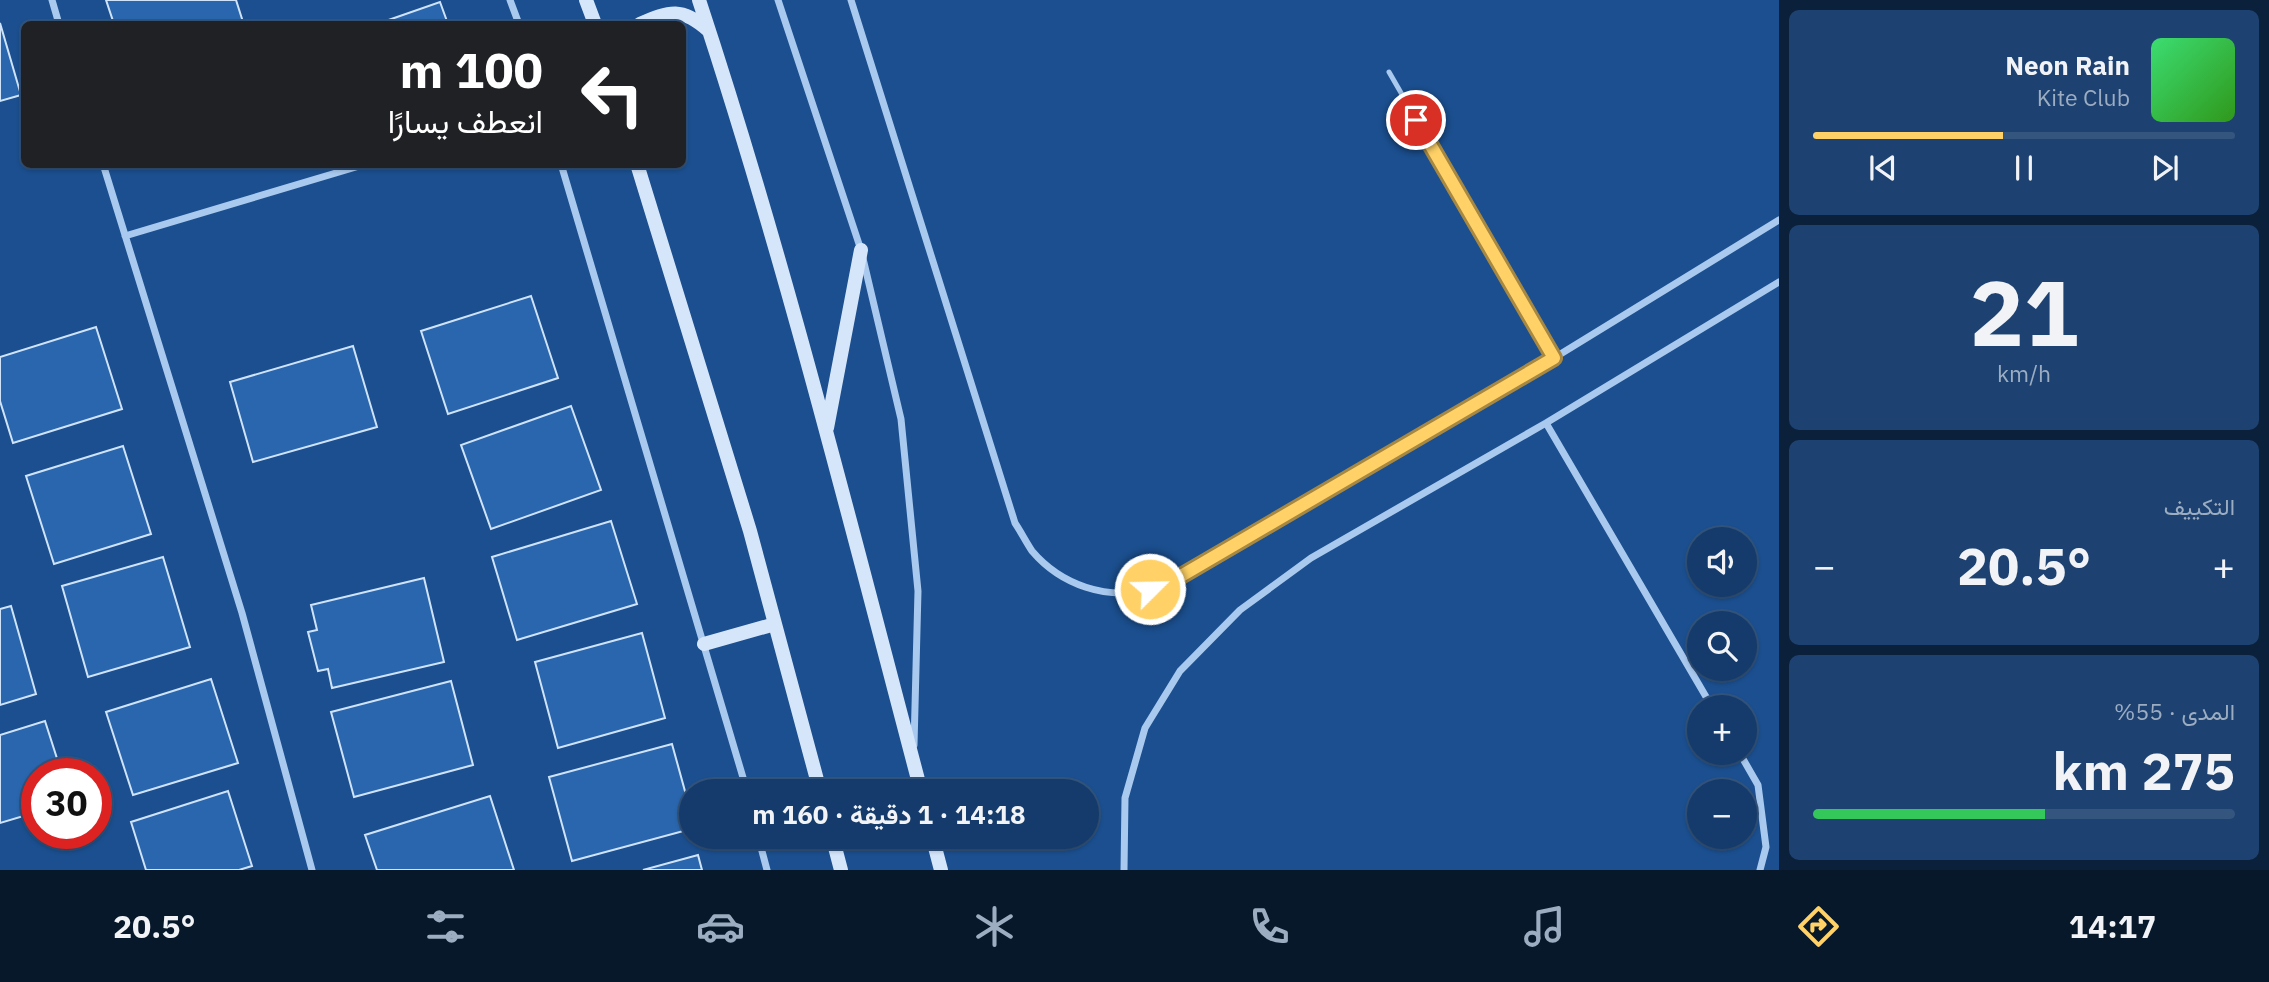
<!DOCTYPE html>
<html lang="ar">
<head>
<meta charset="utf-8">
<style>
  :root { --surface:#143b6b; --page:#1d4271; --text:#f1f3f6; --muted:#9dadc1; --line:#33557e; --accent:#ffd166 }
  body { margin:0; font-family:"IBM Plex Sans",Vazirmatn,sans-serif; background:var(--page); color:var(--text); direction:rtl; height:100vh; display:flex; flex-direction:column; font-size:26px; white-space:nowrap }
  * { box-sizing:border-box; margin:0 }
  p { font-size:23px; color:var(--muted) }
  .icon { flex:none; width:38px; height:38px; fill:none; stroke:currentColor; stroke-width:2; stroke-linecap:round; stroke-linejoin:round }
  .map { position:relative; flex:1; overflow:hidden; direction:ltr }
  .side { display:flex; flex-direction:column; gap:10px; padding:10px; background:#0b203b; width:490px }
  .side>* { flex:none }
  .guide { position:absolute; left:21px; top:21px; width:665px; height:147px; border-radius:10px; box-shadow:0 2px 5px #0004,0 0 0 2px var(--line); direction:rtl; background:#202124; color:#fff; overflow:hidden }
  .buttons { position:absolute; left:1687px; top:527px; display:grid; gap:14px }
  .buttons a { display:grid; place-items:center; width:70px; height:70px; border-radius:50%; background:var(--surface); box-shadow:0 2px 5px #0004,0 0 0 2px var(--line); font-size:35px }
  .speed { position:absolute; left:21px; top:758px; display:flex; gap:14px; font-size:35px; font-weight:700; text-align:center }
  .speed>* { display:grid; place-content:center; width:91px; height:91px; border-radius:50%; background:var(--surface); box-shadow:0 2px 5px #0004,0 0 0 2px var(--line); line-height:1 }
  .speed .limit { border:10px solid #d22; background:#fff; color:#111 }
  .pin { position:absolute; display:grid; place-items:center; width:60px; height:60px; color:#fff; margin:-30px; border:4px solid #fff; border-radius:50%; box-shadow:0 2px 7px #0007 }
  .me { position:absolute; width:77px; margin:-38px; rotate:67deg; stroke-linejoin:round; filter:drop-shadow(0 0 5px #0008) }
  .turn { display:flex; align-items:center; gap:24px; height:147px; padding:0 28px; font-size:32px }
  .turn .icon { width:91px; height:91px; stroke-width:2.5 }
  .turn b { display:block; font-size:49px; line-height:60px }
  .big { font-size:52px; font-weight:700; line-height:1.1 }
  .side .tile { flex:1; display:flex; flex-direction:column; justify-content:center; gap:10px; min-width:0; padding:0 24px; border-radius:10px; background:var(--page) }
  .side .dial { align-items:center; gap:0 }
  .dial b { font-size:91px; line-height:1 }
  .song { display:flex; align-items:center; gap:21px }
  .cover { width:84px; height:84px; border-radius:10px; background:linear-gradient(135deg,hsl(140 70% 55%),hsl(110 70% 35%)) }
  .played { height:7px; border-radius:4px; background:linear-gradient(90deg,var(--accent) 45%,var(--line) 45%) }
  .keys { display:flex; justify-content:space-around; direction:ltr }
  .heat { display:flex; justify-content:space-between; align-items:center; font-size:38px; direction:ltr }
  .charge { height:10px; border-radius:5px; background:linear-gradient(90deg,#34c759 55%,var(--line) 0) }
  .trip { position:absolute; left:679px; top:779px; width:420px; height:70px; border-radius:35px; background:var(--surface); box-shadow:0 2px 5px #0004,0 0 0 2px var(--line); font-weight:700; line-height:70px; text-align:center; direction:rtl }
  .dock { display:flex; height:112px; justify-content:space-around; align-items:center; background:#08182b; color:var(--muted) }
  .dock .icon { width:49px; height:49px }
  .dock .on { color:var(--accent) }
  .dock b { font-size:32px; color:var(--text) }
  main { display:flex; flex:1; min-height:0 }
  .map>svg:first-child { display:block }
</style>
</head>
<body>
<main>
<section class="side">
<div class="tile">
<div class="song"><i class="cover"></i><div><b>Neon Rain</b><p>Kite Club</p></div></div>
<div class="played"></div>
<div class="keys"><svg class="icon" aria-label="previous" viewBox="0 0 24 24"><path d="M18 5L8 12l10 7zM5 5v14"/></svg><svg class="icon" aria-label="pause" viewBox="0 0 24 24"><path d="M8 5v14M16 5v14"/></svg><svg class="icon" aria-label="next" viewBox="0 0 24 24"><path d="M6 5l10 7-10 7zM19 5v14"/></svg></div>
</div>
<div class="tile dial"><b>21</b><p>km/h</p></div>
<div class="tile"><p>التكييف</p>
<div class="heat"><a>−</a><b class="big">20.5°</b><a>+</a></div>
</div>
<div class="tile"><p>المدى · 55%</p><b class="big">275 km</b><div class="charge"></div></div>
</section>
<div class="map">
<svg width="1779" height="870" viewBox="0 0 1779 870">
  <rect width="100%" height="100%" fill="#1b4f8f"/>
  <path fill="#2a66ad" stroke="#cfe3fa" stroke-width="2" d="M106,0h130l7,22 -8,2h-121z
    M440,2l8,22h-71z
    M0,23l21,72 -21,6z
    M531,296l27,82 -110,36 -27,-83z
    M96,327l26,82 -109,34 -13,-42v-44z
    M353,346l24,81 -124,35 -23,-80z
    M571,406l30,84 -110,39 -30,-84z
    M123,446l28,88 -97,30 -28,-88z
    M611,521l26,83 -120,36 -25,-83z
    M163,557l27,90 -102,30 -26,-91z
    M424,578l20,84 -112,26 -4,-19 -10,2 -10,-39 9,-2 -6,-25z
    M11,606l25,88 -36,11v-96z
    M642,633l23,85 -107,30 -23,-86z
    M211,679l27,84 -105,32 -27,-83z
    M451,681l22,84 -119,32 -23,-85z
    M45,721l17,53h-25v38l-37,11v-88z
    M672,744l19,69v16l-119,32 -23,-84z
    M228,791l24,75 -13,4h-93l-15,-48z
    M490,796l24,74h-137l-12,-35z
    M698,855l4,15h-59z"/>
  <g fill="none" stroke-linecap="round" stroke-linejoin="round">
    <path stroke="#a9c9ee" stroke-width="5" d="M1389,72l165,286"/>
    <path stroke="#a9c9ee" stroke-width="7" d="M52,0l7,24
      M510,0l9,24
      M778,0l83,250 40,169 17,172 -4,154
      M851,0l164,523c6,9 11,19 17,28 29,34 75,50 119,38 10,-3 20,-9 30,-13l373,-218 225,-138
      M103,164l139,449 70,257
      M561,164l186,627
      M125,236l241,-72
      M1546,423l166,284
      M1739,752l19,33 8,62 -6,23
      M758,836l9,34
      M1124,870l1,-72 20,-70 35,-57 60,-61 71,-52 235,-135 233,-141"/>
    <path stroke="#d6e6fa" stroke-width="14" d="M586,0l9,24
      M699,0c86,260 152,526 222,791
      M640,24c30,-13 42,-17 68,6
      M637,164l113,367 70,260
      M827,428l34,-178
      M704,644l71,-20
      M832,836l9,34
      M932,836l9,34"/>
  </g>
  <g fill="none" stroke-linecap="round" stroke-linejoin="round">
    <defs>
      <path id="route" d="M1150,589l31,-13 373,-218 -138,-238"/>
    </defs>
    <use href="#route" stroke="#a68842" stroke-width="18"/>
    <use href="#route" stroke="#ffd166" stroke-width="12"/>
  </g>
</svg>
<div class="buttons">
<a><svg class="icon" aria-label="sound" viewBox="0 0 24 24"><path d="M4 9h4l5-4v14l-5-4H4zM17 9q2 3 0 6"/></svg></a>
<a><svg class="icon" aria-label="search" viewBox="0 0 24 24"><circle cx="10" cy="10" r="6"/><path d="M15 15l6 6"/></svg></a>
<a>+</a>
<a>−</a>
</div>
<div class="speed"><div class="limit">30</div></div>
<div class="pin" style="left:1416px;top:120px;background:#d93025"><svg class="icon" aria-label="arrive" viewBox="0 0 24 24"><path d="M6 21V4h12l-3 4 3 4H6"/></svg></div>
<svg class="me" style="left:1150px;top:589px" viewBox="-20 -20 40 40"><circle r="17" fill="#ffd166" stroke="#fff" stroke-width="3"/><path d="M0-11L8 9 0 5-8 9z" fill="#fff"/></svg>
<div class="trip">14:18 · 1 دقيقة · 160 m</div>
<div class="guide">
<div class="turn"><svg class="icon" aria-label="left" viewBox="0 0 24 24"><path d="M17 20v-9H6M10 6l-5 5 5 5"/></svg><div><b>100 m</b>انعطف يسارًا</div></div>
</div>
</div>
</main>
<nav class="dock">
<b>14:17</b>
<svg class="icon on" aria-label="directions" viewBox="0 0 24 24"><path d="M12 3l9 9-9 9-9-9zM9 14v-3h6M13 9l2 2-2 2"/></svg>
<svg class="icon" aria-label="music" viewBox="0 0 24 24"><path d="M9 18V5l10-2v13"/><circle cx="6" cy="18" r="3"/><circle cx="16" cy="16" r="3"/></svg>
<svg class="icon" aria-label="phone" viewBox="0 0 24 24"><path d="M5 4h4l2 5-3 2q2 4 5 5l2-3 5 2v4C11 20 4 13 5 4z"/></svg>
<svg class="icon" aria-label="climate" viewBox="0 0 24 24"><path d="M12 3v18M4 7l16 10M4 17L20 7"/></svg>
<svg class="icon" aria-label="car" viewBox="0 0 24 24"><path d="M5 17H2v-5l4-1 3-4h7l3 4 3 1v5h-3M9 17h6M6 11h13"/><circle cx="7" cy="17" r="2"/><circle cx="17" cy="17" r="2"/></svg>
<svg class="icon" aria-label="filters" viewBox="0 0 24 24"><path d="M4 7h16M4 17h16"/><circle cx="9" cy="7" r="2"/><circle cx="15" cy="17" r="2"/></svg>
<b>20.5°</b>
</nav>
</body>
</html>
